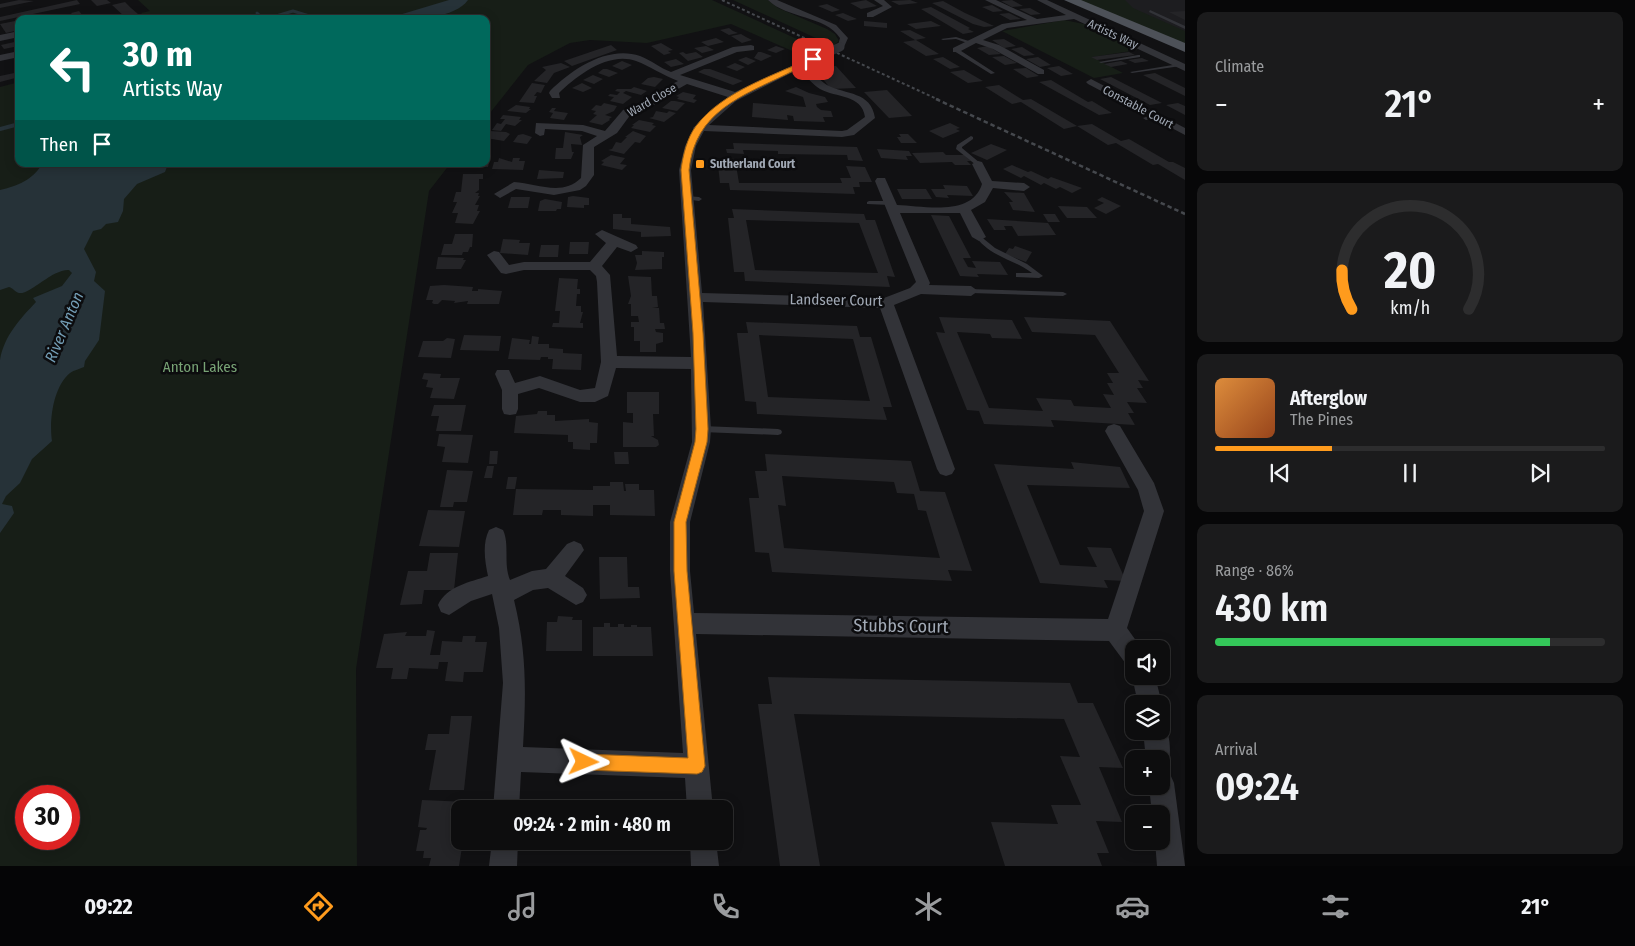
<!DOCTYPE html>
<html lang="en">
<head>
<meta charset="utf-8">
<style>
  :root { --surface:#0d0d0e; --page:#1b1b1c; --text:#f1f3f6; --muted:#9a9c9e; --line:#2d2d2e; --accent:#ff9b1d }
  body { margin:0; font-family:"Fira Sans Condensed",sans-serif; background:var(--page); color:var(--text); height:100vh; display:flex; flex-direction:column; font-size:19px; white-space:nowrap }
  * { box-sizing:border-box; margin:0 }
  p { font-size:16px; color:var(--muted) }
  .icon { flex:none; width:28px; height:28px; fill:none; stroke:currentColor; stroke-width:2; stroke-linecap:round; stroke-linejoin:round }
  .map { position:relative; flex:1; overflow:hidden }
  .details { display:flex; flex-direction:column; gap:12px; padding:12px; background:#070708; width:450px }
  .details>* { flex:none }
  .hud { position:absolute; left:15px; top:15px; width:475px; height:152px; border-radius:10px; box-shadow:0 2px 12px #0003,0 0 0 1px var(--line); background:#00695c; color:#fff; overflow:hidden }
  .buttons { position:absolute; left:1125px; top:640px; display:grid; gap:10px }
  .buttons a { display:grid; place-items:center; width:45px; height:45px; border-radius:10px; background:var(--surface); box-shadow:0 2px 12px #0003,0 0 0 1px var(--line); font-size:25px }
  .speed { position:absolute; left:15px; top:785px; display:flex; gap:10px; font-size:25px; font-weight:700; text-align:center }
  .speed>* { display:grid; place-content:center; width:65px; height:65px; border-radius:50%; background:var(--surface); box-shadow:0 2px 12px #0003,0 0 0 1px var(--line); line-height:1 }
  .speed .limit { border:8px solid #d22; background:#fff; color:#111 }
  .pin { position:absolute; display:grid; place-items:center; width:42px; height:42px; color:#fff; margin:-21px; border-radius:10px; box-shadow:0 2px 8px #0006 }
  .me { position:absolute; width:55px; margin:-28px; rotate:92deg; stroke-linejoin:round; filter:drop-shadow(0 0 4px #0008) }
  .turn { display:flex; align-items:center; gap:18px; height:105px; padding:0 25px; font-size:22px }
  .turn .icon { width:65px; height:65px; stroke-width:2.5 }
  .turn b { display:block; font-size:35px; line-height:42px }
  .then { display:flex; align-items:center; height:48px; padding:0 25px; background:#0003; gap:10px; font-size:19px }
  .big { font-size:38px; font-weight:600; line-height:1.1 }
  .details .card { flex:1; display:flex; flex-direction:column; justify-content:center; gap:8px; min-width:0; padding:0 18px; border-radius:10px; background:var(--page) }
  .details .dial { align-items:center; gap:0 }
  .dial svg { height:130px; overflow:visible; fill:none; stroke:var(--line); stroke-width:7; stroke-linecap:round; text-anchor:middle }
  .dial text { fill:var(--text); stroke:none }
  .song { display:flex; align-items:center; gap:15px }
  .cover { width:60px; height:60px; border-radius:8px; background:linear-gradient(135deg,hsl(30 70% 55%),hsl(20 70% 35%)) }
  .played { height:5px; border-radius:2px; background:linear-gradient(90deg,var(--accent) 30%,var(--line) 30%) }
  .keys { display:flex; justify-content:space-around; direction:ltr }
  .heat { display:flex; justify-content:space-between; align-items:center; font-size:28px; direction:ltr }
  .charge { height:8px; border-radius:4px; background:linear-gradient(90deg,#34c759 86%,var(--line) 0) }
  .trip { position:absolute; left:451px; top:800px; width:282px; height:50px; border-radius:10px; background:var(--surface); box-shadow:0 2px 12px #0003,0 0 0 1px var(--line); font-weight:600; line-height:50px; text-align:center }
  .tabs { display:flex; height:80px; justify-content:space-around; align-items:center; background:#050506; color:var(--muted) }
  .tabs .icon { width:35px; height:35px }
  .tabs .selected { color:var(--accent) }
  .tabs b { font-size:22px; color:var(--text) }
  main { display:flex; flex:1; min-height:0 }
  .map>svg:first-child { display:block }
</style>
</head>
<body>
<main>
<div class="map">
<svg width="1185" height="866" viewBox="0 0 1185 866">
  <rect width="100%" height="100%" fill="#111113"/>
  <path fill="#1d1d20" d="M1091,0h94v38z"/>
  <path fill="#171e17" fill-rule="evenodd" d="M138,0h574l109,50 -15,7 -75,-33 -84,19 -57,-3 -20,3 -42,22 -42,53v-99h-339l-6,-6 9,-2z
    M733,0h35l10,8 49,21 8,5 4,7 -6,5z
    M1078,0h47l8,8 52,23v13z
    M1064,20l20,4 54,26 -46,7 31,16 -29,5 -92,-47z
    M19,82v82h431l-21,27 -73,478 1,197h-357v-779zM26,796h43v43h-43z"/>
  <path fill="#263238" d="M42,164h126l-3,8 -28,12 -13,15 -1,12 -5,11 -12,2 -5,5 -8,2 -9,18 12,23 -2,9 11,10 -6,49 -14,21 -1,6c-4,2 -10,3 -14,6 -17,14 -21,48 -18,68l-20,18 -12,24 -14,13 -4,8 10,2 2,7 -14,20v-173c4,-24 20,-41 36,-58l-3,-4 29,-12 10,-13 -3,-3c-17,-1 -39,25 -50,23 -4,-1 -6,-5 -10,-6l-9,3v-100c17,-4 33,-10 42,-26z"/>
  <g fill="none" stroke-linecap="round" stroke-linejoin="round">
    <path stroke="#263238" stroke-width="3" d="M257,13l6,6
      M266,19l27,-8 26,8"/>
    <path stroke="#263238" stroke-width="4" d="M0,129l19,-5"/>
    <path fill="#263238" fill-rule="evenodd" d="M449,0h19c-13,18 -51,19 -71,19l2,-4z"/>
  </g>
  <path fill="#242427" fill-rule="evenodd" d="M19,0l15,1 -34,7v-4z
    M77,0l3,4 -80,17v-4z
    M91,0h16l4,3 -14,3z
    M866,0l11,6 -16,3 -11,-6z
    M910,0l8,3 -19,2 -8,-4z
    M1012,0l11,6 -11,1 -11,-6z
    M943,1l22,12 29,13 -10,1 -11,-3 -41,-21z
    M125,2l6,6 7,6 -13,3 -13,-12z
    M827,4l13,6 -8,2 -14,-6z
    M992,5l11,6 -10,1 -11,-5z
    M931,7l39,21 -2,1 6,3 -11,2 -42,-25z
    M1030,8l11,6 -10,1 -12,-6z
    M79,11l4,5 5,-2 2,3 -14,2 -5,-6z
    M1185,11v9l-16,-8z
    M843,13l14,6 -9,2 -13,-6z
    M1009,13l12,6 -11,1 -11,-6z
    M15,21l4,9 -13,3 -6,-9z
    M864,21l23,2v5l-23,-2z
    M931,21l10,5 -25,3 -9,-5z
    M729,28l4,3 5,2 -9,2 -9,-5z
    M910,30l16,8 -11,2 -15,-9z
    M741,34l5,3 6,3 -10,3 -11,-7z
    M716,38l8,4 -16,4 -7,-4z
    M1004,39l12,7 -12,2 -12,-8z
    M916,40l23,14 -13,2 -23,-14z
    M19,41v5l-15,3 -3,-4z
    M661,43l12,7 -5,1 3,2 -7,2 -13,-9z
    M611,45l6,5 -45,16 -8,-5z
    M706,46l8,4 -12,3 -8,-5z
    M776,46l9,3 -9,4 -9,-3z
    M988,46l13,8 -12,1 -12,-7z
    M1022,47l13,8 -11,1 -13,-7z
    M683,52l3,2 10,-2 7,5 -15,4 -9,-8z
    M758,52h3l11,4 -11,5 -7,-3z
    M1129,52l6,3 -38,5 -6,-3z
    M1004,56l13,7 -12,2 -13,-8z
    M746,57l10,4 -8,4 -10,-5z
    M943,57l17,10 -10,2 -17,-10z
    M1038,57l13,8 -11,2 -14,-8z
    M1142,58l7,3 -14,2 -7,-3z
    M676,59l8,5 -13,3 -7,-5z
    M622,61l10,4 -10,5 -10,-4z
    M1121,61l7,3 -17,3 -7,-3z
    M561,63l9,4 -16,6 -7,10 -13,-2 12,-11 -4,-3z
    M735,63l10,4 -8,4 -11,-4z
    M836,66l20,22 -25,1 -18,-22z
    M1059,66l14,8 -12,2 -14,-8z
    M1026,68l13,8 -12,2 -14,-9z
    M603,69h4l11,4 -9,4 -11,-4z
    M704,69h6l33,12 -10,4 -35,-13z
    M964,70l19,11 -15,2 -18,-11z
    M19,72v5l-19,5v-6z
    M1155,73l30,15v8l-42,-21z
    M593,75l10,4 -9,5 -11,-4z
    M654,77l9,2 -8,8 -14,-3 7,-6z
    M1111,77l51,26 -12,2 -50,-26z
    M1051,80l37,22 4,-1 20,12 -13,2 -60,-33z
    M532,83l13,2 -4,8 -4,-1 -3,4h3l-3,7 -15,-1z
    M582,83l10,5 -9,4 -11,-4z
    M999,85l24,15 8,-1 46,27 -13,3 -43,-27 -9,2 -27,-17z
    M634,87l13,4 -6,4 -15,-4 -3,2 9,4 -9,7 -13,-3 4,-4 -6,-1 2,-2 7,1 3,-3 -5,-1 2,-2h14z
    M796,87l13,6 16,4 3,5 -12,2 1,3 4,3 10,1 2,6h-10l2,5 -31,-1 -1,-5 -6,-1 1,5 -36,-3 1,-14 53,4 -3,-10 -18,-6z
    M887,90l25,26 -23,2 -25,-26z
    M683,92l13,3 -3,4 4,1 -3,3 -17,-4 2,-2 -3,-1z
    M671,101h4l10,2 -8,8 -15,-3z
    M604,103l13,3 -3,5 -9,4 7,2 -3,2 1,1 -8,5 -13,-3 8,-7 -4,-1 3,-3 -5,-1 5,-5 5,1z
    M1178,103l7,3v9l-19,-10z
    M516,105l14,2 -1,2h2l-5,4 -19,-2z
    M552,108h4l-2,3 14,2 -4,7 -14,-2 3,-5 -4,-1z
    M656,111l11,2 2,-2 7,2 -12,9 -15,-4 4,-1z
    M503,115l18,2 -2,3h3l-7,6 -9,-2 -5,7 -9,-1 5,-7 4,1 4,-5h-5z
    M639,120l15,3 -2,2 4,1 -6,6 -19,-4 3,-3h-2z
    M950,123l10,5 -4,1 4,2 -17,7 -14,-7z
    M1092,124l29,17 8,-2 40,23h4l12,6v12l-27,-16 -5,1 -37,-22 -8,2 -31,-19z
    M490,131l16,1 4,2 -6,7 -18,-3z
    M633,131l13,5 -6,7 -5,-1 -11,12 -16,-4 4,-1 4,-7 5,1 6,-6h-2z
    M565,132l18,3 -3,2 2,8 -11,-1 1,8h2l-3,7h-16l1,-11h7z
    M523,134l9,3 -5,7 -14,-2 5,-7z
    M899,134h9l9,9h-16l-4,-6h4z
    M733,143l124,4 6,14 -15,-1 -1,-5 -69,-1v-3l-35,-1 1,4 -17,-1 -1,-4h8z
    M991,144l16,6 -20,10 -16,-7z
    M877,149l32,2 3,5h-6l2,4 -27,-2z
    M943,152l3,3h18l7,6h-4l4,4h-16l-3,-3 -32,1 -8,-10z
    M611,155l14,3 -5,6 7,1 -5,5 -21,-5 3,-3 -3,-1z
    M499,158l13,4 1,-4h7l-1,3h6l-2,9 -31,-1 2,-7h4z
    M722,158l13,1 4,24h103l-2,-5h11l-5,-12 19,1 7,15h-13l1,5h-7l2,7 -125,-4 -1,-7h-9l-2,-18h5z
    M486,159h4l-2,8 -27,-1v-2h25z
    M1012,165l16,7 3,-1 17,8 3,-2 31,11 -10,5 -12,-6 -4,2 -12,-6 -3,2 -17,-9 -3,2 -18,-9z
    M539,170l25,2 -1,6 -26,1z
    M463,174h20v5h-4v11l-4,3h4l-1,3h2l-5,9h4l-2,6h3l-7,13 -18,-1 3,-10h-6l5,-11h-4l3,-10h5z
    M943,185l24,1 6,10 -26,-1 2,3 -13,-1 -5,-8h14z
    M897,189h29l6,10h-30z
    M1004,192l20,1 11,19 -22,-2 -4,-8h4z
    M573,196l16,2v7h-5v3l-17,-1 1,-10z
    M511,197h19l-2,11h-20z
    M1102,197l19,9 -15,8 -12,-6 10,-5 -7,-3z
    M545,199l17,3 -1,7h-4l-1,2h-18l2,-10z
    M1058,206l29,1 10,11h-30z
    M732,209l132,5 2,6h9l20,57 -8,-1 3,11 -145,-6 -1,-9h-10l-6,-54h6zM746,220l113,3 19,50 -123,-3z
    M613,214h9v4h9v6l39,3 1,9 -30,1v-5l-28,-3z
    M1043,214h12l5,8h-12z
    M931,215l18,1 22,42h-8l5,9 8,1 -4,-7 28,1 8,13 -31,-1 2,3 -19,-1z
    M987,219l61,4 8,12 -38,1 -6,-10h-8l2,4h-12z
    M455,234h18l-1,13h-2l-2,5h-5l-1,3h-21l3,-11h8z
    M503,239l17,1 -1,3h11l-2,12 -28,-2z
    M570,242h19l-1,12h-19z
    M541,245h18l-1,12h-19z
    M1015,246l17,6 -6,10 -21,-8 4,-6 4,1z
    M642,251l22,1v5h-2v12l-27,1 2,-7 -2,-8h7z
    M438,257l26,1 -1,2h3l-5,9h-25z
    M628,276l23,1 1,19h5l1,11 -6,1h7l1,15h4l1,6h-10l1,3 7,1v9l-7,2v8h-16v-11h-6v-14h-3v-5h8l-1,-6h-7v-12h-3l3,-8z
    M559,278l19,1 -1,10h3v5h-3l-1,12h5v6h2l-3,11h3v5l-31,-1 1,-4h6l1,-12h-5z
    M444,285l29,2 -1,4h6v-2l24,2 -3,13h-32l1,-3 -14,2 1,-2 -13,-1 -4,4h-4l-2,-1 1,-3h-7l4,-14z
    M939,317l73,3 10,19 -30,-1 -2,-4 -33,-2 32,76 54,3 -7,-13 35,2 3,6 37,2 -8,-14 11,1 -7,-12h6l-6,-10h12l-24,-38 -63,-3 -8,-15 86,4 39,60 -11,-1 5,8h-6l10,15 -20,-1 7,11h-6l7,12 -84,-5 3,7 -70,-3 -5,-13 -12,-1 -31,-78 9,1z
    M746,322l111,4 3,11h11l21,70h-9l4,13 -130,-6 -1,-12 -11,-1 -8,-68h11zM759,335l94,4 17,62 -102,-4z
    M464,335l37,1 -2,15 -39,-1z
    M532,336l7,1 -1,7h11v4l14,1v4l19,1 -1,16 -29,-1 1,-10h-5v-2h-7l-1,3 -32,-1 4,-21 18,2 -1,4h2z
    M447,338l8,1 -4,19 -33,-1 5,-16h20z
    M424,373l17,1 -1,4h20l-6,21 -24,-1 3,-10 -7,-1 2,-7 -6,-1z
    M627,392h32v22h-6l1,22h-3l7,4 1,5 -3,2h-33v-25l10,1v-10h-6z
    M434,405h32l-5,26h-25l3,-15h-8z
    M538,411h9v4h8v6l34,-2v3l9,1 -1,20h-7v7l-17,-1v-7h-5v-7l-54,-2 2,-17 21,-2z
    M439,434l34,1 -5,28 -26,-1 3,-15 -8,-1z
    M490,451h8l-1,13h-8z
    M614,452h14l1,12h-14z
    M765,454l146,7 9,30 25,1 27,79 -24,-1 4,11 -180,-9 -3,-19 -14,-1 -6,-54h10l-4,-27h12zM782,476l112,6 3,11 17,1 4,16 8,1 14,47 -156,-10 -6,-43 8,1z
    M1071,462l49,5 10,21 -103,-3 33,80 37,2 -10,-20 24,1 15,33 -22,-1 4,8 -68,-5 -46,-119 80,5z
    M487,466h7l-2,12h-8z
    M447,470l26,1 -6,31h-13l-1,5h-13z
    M508,477h9l-2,12h-9z
    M610,482h13l1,9h2l-1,-7h14v6h15l1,26 -45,-1v-10h-17v11l-32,-1v-5h-18l-1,5h-29l3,-26 77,1v-4h17z
    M428,510l37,1 -6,36 -40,-1z
    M430,553h28l-4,37h-30l-2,14 -22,1 8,-34h19z
    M599,557h28l1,30h11l1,11 -40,1z
    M558,616l15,1 -1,3h10v31h-36l1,-29h10z
    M604,623h6v4h8v-3h6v3h7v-2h6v2h14l2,29h-60v-29h11z
    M427,630l8,1 -5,24h10l2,-14 20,1 1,-6h13l-1,6h12l-4,30h-19l-1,10 -18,-1 3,-19h-9l-1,7 -29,-1 -2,11h-16l2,-11h-17l8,-34 23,-2 -2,4h21z
    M768,677l302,6 8,20h15l30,65 -24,-1 23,55 -26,-1 13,32h-12l5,13h-97l-14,-44 67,2 -7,-19h30l-21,-49 20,1 -16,-38 -270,-5 26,152h-40l-22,-162h14z
    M451,716h21l-8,74h-35l7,-40h-11l3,-16h21z
    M422,800l46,2 -1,7h-7v32h3l-4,25h-30l2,-8h-8l1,-7h-8l4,-21h6l1,-2 -9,-1z"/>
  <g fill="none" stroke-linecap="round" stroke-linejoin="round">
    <path fill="#323338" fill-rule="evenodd" d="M1150,10l35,16v3l-36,-17z
      M956,37l16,5v1l-2,1 -14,-5 -13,1 -2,-1z
      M954,49h4l37,24 -4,1 -37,-23z
      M1138,55h2v2l-39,6 -2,-1z
      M1179,64h2v2l-49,7 -2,-1z
      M1155,114l3,2 -1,1 -11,3 -3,-2z
      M971,136l2,1v2l-11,8v1l18,15v2h-4l-20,-16 1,-4z
      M687,196l12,1 3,2 -3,2 -14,-2v-2z
      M869,201h21l3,2 -3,2 -23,-1v-2z
      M979,235l16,13 32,16 16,12 -4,2 -23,-1v-4h16c-19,-14 -41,-16 -56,-36z
      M968,289l95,3 4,2 -4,2 -92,-3h-3z
      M702,426l76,3 3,1 1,2 -1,2 -3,1 -76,-3 -3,-1 -1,-2 1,-2z"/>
    <path fill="#323338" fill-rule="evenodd" d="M768,0h9l59,25 12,13 -4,9 -7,2 3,-11c-15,-23 -53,-19 -72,-38z
      M874,0h10l8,7 -19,10h-6v-4l16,-7z
      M985,0h11l41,19 29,-4 -29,-15h10l138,64v7l-111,-52 -67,9 -24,12 16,5 45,25v4h-6l-45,-25 -17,-6 -17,9h-6v-4l49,-24 25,-4z
      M19,31v6l-19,4v-6z
      M751,45l3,1v4l-17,2 -57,23 55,17 78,-36 3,1v4l-10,5c7,6 13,14 21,19 19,10 44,6 48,33l-21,17 -12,2 -138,-6 -8,15 -5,24 11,123 182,5 26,-10 6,-6 -41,-101 2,-3h8l12,27c27,1 75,12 85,-21l-10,-20 6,-3 4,1 10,19 32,2 6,4 -6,4 -31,-3 -8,14 -14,8 15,27 -7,4 -7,-4 -12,-24h-60l30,70 -1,2 42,1 7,5 -7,5 -50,-2 -27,11 61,164 -3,5 -6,2 -6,-2 -3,-5 -57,-161 -177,-6 8,127 -1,13 -20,80v49l4,42 414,6 36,-108 -6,-21 -33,-59 3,-5 6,-2 6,2 34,57 10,28 -37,117 15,21h-8v18l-8,-3 -17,-23 -413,-7 17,175h-26l-2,-31 -164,-6 -2,37h-26l10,-126 -4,-55 -7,-34 -21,7 -22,14 -8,-3 -3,-7c9,-19 32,-23 50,-29 -3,-14 -6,-32 1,-46l7,-3 7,3c7,15 0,33 7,50l22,-9 14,-2 21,-25 7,-3 7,3 3,6 -19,26 18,12 4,7 -4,7 -7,3 -28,-17 -15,2 -19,10c13,53 12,93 9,147l160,6 -13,-182v-49l22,-80 -1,-73 -75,-1 -8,28 -13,6h-15l-41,-14 -21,6v15l-2,5 -6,1 -6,-1 -2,-5v-19l-7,-16 2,-4h12l6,13 25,-7 40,14 15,-2 6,-26 -4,-80 -1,-6 -6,-6h-66l-18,4 -5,-1 -14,-18 7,-4 5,1 10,13 15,-3h66l16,-19 -11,-9 7,-4 34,15 2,3 -7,4 -14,-5 -15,19 8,9 7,81 74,1 -12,-187 6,-24 9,-16 -1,-2 35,-31 -41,-13 -16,9 -8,8 -32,13 -14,19 -23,14v28l-8,11 -6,4 -26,5 -38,-6 -16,9 -6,-4 20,-12c22,1 48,15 67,-4l2,-33 14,-9 -15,-5 -37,-2 -1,6 -4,1 -5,-3 1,-10 47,2 22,6 18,-21 32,-13 8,-8 15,-8c-16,-6 -28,-15 -42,-20 -27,-10 -60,15 -77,32l1,5h-8l-3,-5 1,-2c22,-22 58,-46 90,-35 11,4 20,12 31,16l62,-25zM799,69c7,7 13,15 21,20 16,9 42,5 45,28l-18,13 -5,1 -133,-6 27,-24z
      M19,51v6l-19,4v-6z
      M1091,79l94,49v7l-97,-51 -2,-2z
      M1134,671v5h21l7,28 -1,1 -23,-1 -6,-28z
      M1161,722c10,8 11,34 6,46l-6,2v-11h-15l-3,-28h18z
      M1161,770l9,4 4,9 11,83h-28l-2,-25h6v-27h-9l-3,-28h12z
      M492,841h26l-1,25h-28z
      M690,841h26l3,25h-28z"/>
    <path fill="#4d5158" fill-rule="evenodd" d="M1064,0h17l104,43v9z"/>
    <path stroke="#45484d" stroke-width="2" stroke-dasharray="3 2.5" stroke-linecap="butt" d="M722,0l217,100"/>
    <path stroke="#45484d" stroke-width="2.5" stroke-dasharray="4.5 3" stroke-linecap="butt" d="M936,99l249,115"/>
    <path stroke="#323338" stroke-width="9" d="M813,59l27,-12"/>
  </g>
  <path fill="#ff9b1d" stroke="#a66513" d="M811,58l5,1c-8,6 -18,10 -27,14 -47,23 -94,38 -100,97l14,163 5,96 -1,13 -21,80 1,49 18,195 -3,6 -5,2 -113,-4 -6,-3 -2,-5 2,-6 6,-2 104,4 -14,-187v-49l21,-80 1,-13 -3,-96 -12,-163c2,-15 6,-32 15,-44 27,-35 77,-50 115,-68z"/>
  <rect fill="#ff9b1d" stroke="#0c0c0e" stroke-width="2" x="695" y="159" width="10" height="10" rx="2.5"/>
  <g text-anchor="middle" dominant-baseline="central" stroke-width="5" stroke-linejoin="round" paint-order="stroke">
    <g font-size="12" fill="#a1a9b5" stroke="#0c0c0e">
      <text transform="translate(1113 34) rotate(25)">Artists Way</text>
      <text transform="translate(652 100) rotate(-30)">Ward Close</text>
      <text transform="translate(1138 107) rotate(28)">Constable Court</text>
    </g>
    <g font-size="12" font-weight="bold" fill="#a1a9b5" stroke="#0c0c0e" text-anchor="start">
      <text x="710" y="164">Sutherland Court</text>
    </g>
    <g font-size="15" fill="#a1a9b5" stroke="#0c0c0e">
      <text transform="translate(836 300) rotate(1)">Landseer Court</text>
    </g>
    <g font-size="15" fill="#78a375" stroke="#0c0c0e">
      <text x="200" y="367">Anton Lakes</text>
    </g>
    <g font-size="16" font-style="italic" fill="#739db5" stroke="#0c0c0e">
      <text transform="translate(64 327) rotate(-67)">River Anton</text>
    </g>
    <g font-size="18" fill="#a1a9b5" stroke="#0c0c0e">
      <text transform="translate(901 626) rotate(1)">Stubbs Court</text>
    </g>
  </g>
</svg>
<div class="buttons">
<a><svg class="icon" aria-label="sound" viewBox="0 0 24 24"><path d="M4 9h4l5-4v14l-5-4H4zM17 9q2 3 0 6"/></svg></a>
<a><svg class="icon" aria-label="layers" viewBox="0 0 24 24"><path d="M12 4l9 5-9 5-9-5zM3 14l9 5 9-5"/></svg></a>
<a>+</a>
<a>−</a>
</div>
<div class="speed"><div class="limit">30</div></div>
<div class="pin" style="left:813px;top:59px;background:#d93025"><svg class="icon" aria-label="arrive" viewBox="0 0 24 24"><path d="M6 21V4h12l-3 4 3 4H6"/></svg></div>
<svg class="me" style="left:584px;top:762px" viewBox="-20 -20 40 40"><path d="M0-17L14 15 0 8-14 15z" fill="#ff9b1d" stroke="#fff" stroke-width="4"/></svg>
<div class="trip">09:24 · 2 min · 480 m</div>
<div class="hud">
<div class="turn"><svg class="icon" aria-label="left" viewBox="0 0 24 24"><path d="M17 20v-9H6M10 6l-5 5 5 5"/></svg><div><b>30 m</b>Artists Way</div></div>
<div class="then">Then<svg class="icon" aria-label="arrive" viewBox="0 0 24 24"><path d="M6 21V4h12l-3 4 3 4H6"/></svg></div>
</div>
</div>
<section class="details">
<div class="card"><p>Climate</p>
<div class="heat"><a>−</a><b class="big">21°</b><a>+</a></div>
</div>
<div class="card dial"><svg viewBox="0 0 100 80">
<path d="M14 69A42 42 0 1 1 86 69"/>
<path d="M14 69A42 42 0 0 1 8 45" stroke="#ff9b1d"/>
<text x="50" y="56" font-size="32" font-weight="700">20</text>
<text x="50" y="72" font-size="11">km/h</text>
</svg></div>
<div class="card">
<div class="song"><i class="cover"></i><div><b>Afterglow</b><p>The Pines</p></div></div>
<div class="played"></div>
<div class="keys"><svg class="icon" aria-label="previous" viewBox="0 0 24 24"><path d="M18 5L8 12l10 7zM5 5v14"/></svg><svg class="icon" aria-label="pause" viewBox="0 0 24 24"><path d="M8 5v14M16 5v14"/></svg><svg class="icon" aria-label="next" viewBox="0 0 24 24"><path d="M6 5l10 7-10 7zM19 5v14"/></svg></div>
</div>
<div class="card"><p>Range · 86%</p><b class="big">430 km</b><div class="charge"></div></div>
<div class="card"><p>Arrival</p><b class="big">09:24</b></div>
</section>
</main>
<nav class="tabs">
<b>09:22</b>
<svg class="icon selected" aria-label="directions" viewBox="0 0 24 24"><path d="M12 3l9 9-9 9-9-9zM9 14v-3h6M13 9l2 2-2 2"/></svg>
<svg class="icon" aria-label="music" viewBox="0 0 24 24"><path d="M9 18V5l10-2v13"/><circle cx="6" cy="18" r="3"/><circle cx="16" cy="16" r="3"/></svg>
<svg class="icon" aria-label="phone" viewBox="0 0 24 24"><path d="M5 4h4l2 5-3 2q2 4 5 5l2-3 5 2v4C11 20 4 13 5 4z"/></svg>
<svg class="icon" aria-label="climate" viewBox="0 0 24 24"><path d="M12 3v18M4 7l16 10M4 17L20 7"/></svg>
<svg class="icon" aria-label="car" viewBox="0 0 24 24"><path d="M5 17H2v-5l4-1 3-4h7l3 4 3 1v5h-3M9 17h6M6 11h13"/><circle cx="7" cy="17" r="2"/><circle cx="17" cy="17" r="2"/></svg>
<svg class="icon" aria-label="filters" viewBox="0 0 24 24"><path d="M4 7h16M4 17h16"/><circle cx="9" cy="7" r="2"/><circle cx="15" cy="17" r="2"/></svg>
<b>21°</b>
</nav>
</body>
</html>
